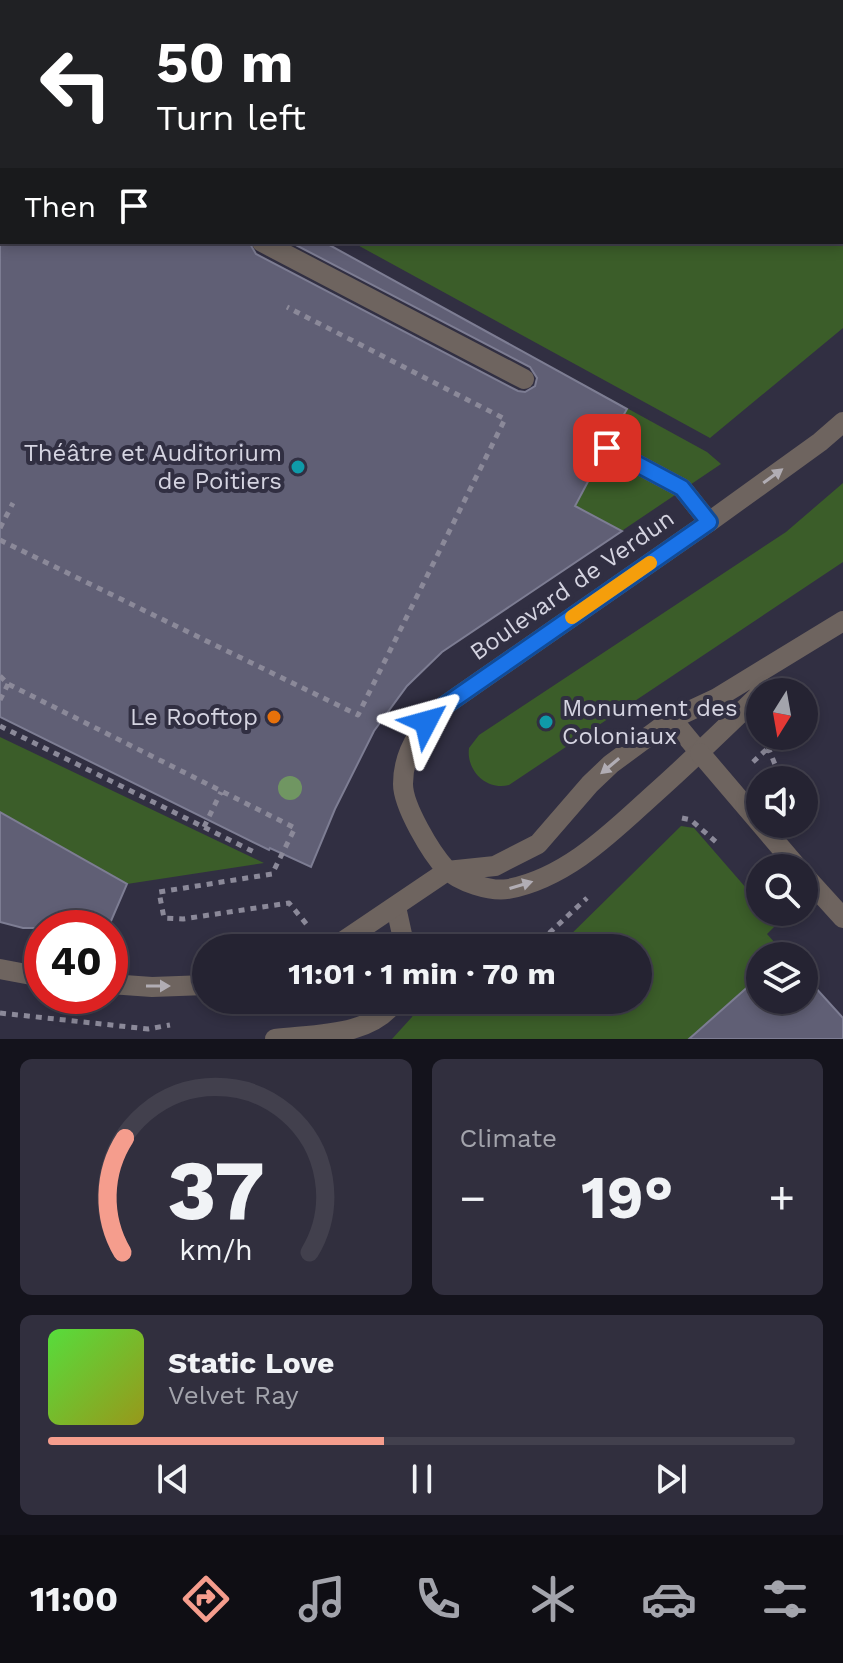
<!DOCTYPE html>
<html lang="en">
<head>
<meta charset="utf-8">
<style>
  :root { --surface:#252332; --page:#312f3e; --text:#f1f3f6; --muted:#a3a4ac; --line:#42404d; --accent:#f59d8d }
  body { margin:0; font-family:"Work Sans",sans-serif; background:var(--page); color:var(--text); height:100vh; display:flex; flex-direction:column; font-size:30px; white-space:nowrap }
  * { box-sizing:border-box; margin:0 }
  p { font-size:26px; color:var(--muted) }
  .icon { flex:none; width:44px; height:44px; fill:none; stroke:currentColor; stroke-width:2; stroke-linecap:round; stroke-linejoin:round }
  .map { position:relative; height:1039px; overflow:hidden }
  .sheet { display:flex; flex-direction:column; gap:20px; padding:20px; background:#14131c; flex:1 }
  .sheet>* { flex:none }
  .guide { position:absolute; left:0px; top:0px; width:844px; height:244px; box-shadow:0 4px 12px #0003,0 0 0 2px var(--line); background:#202124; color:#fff; overflow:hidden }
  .needle { width:52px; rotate:191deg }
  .fabs { position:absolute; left:746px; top:678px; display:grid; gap:16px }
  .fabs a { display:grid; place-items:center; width:72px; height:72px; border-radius:50%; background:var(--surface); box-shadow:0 4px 12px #0003,0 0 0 2px var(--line); font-size:40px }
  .speed { position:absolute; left:24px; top:910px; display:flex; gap:16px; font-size:40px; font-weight:700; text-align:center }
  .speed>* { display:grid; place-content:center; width:104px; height:104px; border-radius:50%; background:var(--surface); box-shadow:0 4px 12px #0003,0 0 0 2px var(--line); line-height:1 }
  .speed .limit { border:12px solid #d22; background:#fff; color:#111 }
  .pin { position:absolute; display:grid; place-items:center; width:68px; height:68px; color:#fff; margin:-34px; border-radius:16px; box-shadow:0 4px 12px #0006 }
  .me { position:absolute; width:88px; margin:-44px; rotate:51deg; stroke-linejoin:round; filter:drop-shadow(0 0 6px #0008) }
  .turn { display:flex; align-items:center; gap:28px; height:168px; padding:0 24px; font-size:36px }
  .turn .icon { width:104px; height:104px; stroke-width:2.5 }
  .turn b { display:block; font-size:56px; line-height:68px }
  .then { display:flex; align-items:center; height:76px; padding:0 24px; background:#0003; gap:16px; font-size:30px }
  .big { font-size:60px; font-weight:700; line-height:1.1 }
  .sheet .widget { flex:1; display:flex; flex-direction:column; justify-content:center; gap:12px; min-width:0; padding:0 28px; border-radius:12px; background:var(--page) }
  .sheet .dial { align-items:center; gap:0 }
  .dial svg { height:208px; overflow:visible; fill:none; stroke:var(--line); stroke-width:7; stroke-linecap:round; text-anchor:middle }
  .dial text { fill:var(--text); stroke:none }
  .song { display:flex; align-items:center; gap:24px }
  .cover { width:96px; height:96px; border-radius:12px; background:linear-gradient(135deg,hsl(110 70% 55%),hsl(60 70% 35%)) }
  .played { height:8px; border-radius:4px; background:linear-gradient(90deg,var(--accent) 45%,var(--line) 45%) }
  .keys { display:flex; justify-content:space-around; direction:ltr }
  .heat { display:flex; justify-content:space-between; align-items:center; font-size:44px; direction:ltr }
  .sheet .tiles { flex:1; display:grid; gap:20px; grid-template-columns:1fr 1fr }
  .widget:last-child { grid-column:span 2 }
  .trip { position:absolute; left:192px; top:934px; width:460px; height:80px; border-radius:40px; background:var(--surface); box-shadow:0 4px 12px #0003,0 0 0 2px var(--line); font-weight:700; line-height:80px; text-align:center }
  .tab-bar { display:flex; height:128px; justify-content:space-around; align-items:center; background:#0f0e14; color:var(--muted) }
  .tab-bar .icon { width:56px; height:56px }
  .tab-bar .active { color:var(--accent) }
  .tab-bar b { font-size:36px; color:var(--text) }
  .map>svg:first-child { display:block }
</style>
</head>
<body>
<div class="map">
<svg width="843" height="1039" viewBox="0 0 843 1039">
  <rect width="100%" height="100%" fill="#312f42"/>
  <path fill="#3b5d29" d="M843,90v238l-133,110 -358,-196h490z
    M550,366l157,86 14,12 -279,188z
    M843,483v79l-334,223c-22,6 -43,-14 -40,-37l10,-13 307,-203z
    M0,737l264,126 -137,21 -127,-72z
    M681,826l13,2 66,76v8h7l10,12 -10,10 18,20 -25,2v20l-71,63h-297l20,-22 8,-17h218v-52h-81z"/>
  <path fill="#605f75" stroke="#7d7d93" stroke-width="2" d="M0,242h249l7,12 262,137 7,1 10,-6 2,-8 -7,-11 -240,-125h34l303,167 -15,27 -11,1 -5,4 -2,8 6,10 -25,47 47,25 -180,121 -35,34 -33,45 -39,78 -24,58 -41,-19 -1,2 -269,-133z
    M0,812l127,72 -19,44h-85l-23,-6z
    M804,975l39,43v21h-154l71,-63v24h44z"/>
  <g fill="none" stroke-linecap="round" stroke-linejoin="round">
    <path stroke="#8b8999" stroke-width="5" stroke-dasharray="6 6" stroke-linecap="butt" d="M0,528l13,-25
      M0,540l358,175 147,-296 -218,-112
      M0,676l8,8 287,144 -23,46 -113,18 5,26 19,1 106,-16 19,23
      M0,700l8,-16
      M0,726l256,127
      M768,747l10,25
      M753,762l15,-14
      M682,818l9,2 25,22
      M204,827l17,-35
      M504,948l42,-12 41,-38
      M234,1010l30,-10
      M0,1013l148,16 22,-4"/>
    <path stroke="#6e645f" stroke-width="20" d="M0,105l2,1
      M262,242l262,137
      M607,448l75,40 27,34
      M672,719l28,34
      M804,875l39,43
      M396,907l9,41
      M275,1039c40,-5 97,-2 121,-39"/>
    <path stroke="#6e645f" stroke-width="20" d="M760,694c-35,34 -70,68 -106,100 -42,38 -87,84 -146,95 -17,3 -49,-7 -62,-20 -15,-16 -43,-63 -43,-85 0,-33 18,-58 41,-78l265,-184 111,-80 23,-20
      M333,948l114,-77 48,-5 43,-22 52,-60 21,-20 61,-45 45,-21 126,-77
      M0,969l42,8
      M110,984l42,3 54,-2"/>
    <path stroke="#6e645f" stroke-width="20" d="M700,753l98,115"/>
  </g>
  <circle fill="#709662" cx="290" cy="788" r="12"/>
  <defs><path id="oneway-solid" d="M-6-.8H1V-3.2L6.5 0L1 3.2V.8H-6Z" transform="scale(2)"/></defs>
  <g fill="#b1adb4">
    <use href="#oneway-solid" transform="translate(773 476) rotate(-36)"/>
    <use href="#oneway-solid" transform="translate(610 766) rotate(140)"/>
    <use href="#oneway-solid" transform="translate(521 885) rotate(-17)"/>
    <use href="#oneway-solid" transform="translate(158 986)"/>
  </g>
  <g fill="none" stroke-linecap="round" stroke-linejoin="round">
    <defs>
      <path id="route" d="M426,722l18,-16 265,-184 -27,-34 -75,-40"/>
    </defs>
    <use href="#route" stroke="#114b97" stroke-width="20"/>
    <use href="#route" stroke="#1a73e8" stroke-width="14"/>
    <path stroke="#f59e0b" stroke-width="14" d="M572,617l78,-54"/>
  </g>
  <g fill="#0f9aa8" stroke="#312f42" stroke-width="3">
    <circle cx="298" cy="467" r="8"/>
    <circle cx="546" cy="722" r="8"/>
  </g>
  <circle fill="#e8710a" stroke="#312f42" stroke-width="3" cx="274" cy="717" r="8"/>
  <g text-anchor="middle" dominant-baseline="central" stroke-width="8" stroke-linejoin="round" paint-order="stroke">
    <g font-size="24" fill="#d5d4e1" stroke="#312f42" text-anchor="end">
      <text x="282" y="453">Théâtre et Auditorium<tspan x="282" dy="28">de Poitiers</tspan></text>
      <text x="562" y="708" text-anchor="start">Monument des<tspan x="562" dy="28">Coloniaux</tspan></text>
      <text x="258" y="717">Le Rooftop</text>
    </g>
    <g font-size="24" fill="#d5d4e1" stroke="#312f42">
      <text transform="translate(572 585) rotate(-35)">Boulevard de Verdun</text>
    </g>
  </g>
</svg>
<div class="fabs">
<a><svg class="needle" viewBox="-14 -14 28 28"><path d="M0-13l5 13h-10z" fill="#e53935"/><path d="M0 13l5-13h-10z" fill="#a3a4ac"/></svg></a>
<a><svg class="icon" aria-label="sound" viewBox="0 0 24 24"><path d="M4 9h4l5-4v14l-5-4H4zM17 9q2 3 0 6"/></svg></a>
<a><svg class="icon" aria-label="search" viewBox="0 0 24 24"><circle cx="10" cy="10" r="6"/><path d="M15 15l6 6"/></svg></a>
<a><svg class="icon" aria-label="layers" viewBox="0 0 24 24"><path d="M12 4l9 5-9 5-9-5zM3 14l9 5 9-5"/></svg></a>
</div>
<div class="speed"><div class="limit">40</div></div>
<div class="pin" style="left:607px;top:448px;background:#d93025"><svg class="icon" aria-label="arrive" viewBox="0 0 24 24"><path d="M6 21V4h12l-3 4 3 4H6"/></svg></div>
<svg class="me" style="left:426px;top:722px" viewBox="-20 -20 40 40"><path d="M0-17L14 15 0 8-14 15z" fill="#1a73e8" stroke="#fff" stroke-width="4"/></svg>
<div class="trip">11:01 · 1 min · 70 m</div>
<div class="guide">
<div class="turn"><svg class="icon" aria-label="left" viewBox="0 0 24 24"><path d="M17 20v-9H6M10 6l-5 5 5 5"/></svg><div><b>50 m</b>Turn left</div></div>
<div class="then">Then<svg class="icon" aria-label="arrive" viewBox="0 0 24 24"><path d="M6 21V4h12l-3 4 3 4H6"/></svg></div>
</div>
</div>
<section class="sheet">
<div class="tiles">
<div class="widget dial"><svg viewBox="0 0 100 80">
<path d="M14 69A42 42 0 1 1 86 69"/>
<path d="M14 69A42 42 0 0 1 15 25" stroke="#f59d8d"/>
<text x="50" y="56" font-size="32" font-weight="700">37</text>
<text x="50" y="72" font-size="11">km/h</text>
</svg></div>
<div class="widget"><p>Climate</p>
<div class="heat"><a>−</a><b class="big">19°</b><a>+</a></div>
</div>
<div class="widget">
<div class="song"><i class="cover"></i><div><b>Static Love</b><p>Velvet Ray</p></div></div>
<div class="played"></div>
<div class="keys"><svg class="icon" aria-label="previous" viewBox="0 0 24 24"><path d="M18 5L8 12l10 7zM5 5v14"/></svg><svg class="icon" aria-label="pause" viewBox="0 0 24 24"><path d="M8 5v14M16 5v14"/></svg><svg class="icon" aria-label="next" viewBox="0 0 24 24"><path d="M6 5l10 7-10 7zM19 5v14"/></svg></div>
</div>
</div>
</section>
<nav class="tab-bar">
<b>11:00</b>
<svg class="icon active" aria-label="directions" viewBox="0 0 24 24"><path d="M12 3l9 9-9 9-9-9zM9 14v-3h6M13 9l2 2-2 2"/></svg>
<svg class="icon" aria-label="music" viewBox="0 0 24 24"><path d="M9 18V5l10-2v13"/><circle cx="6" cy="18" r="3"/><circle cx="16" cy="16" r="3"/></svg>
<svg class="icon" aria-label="phone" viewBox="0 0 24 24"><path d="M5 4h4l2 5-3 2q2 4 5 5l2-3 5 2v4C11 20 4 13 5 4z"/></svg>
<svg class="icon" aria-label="climate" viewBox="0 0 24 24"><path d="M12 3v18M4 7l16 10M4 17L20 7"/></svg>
<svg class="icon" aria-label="car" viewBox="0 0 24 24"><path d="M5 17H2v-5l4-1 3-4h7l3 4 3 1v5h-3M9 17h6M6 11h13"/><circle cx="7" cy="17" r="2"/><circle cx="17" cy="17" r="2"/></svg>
<svg class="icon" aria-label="filters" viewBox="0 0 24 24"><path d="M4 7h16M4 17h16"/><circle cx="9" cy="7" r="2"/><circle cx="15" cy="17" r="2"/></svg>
</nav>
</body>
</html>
